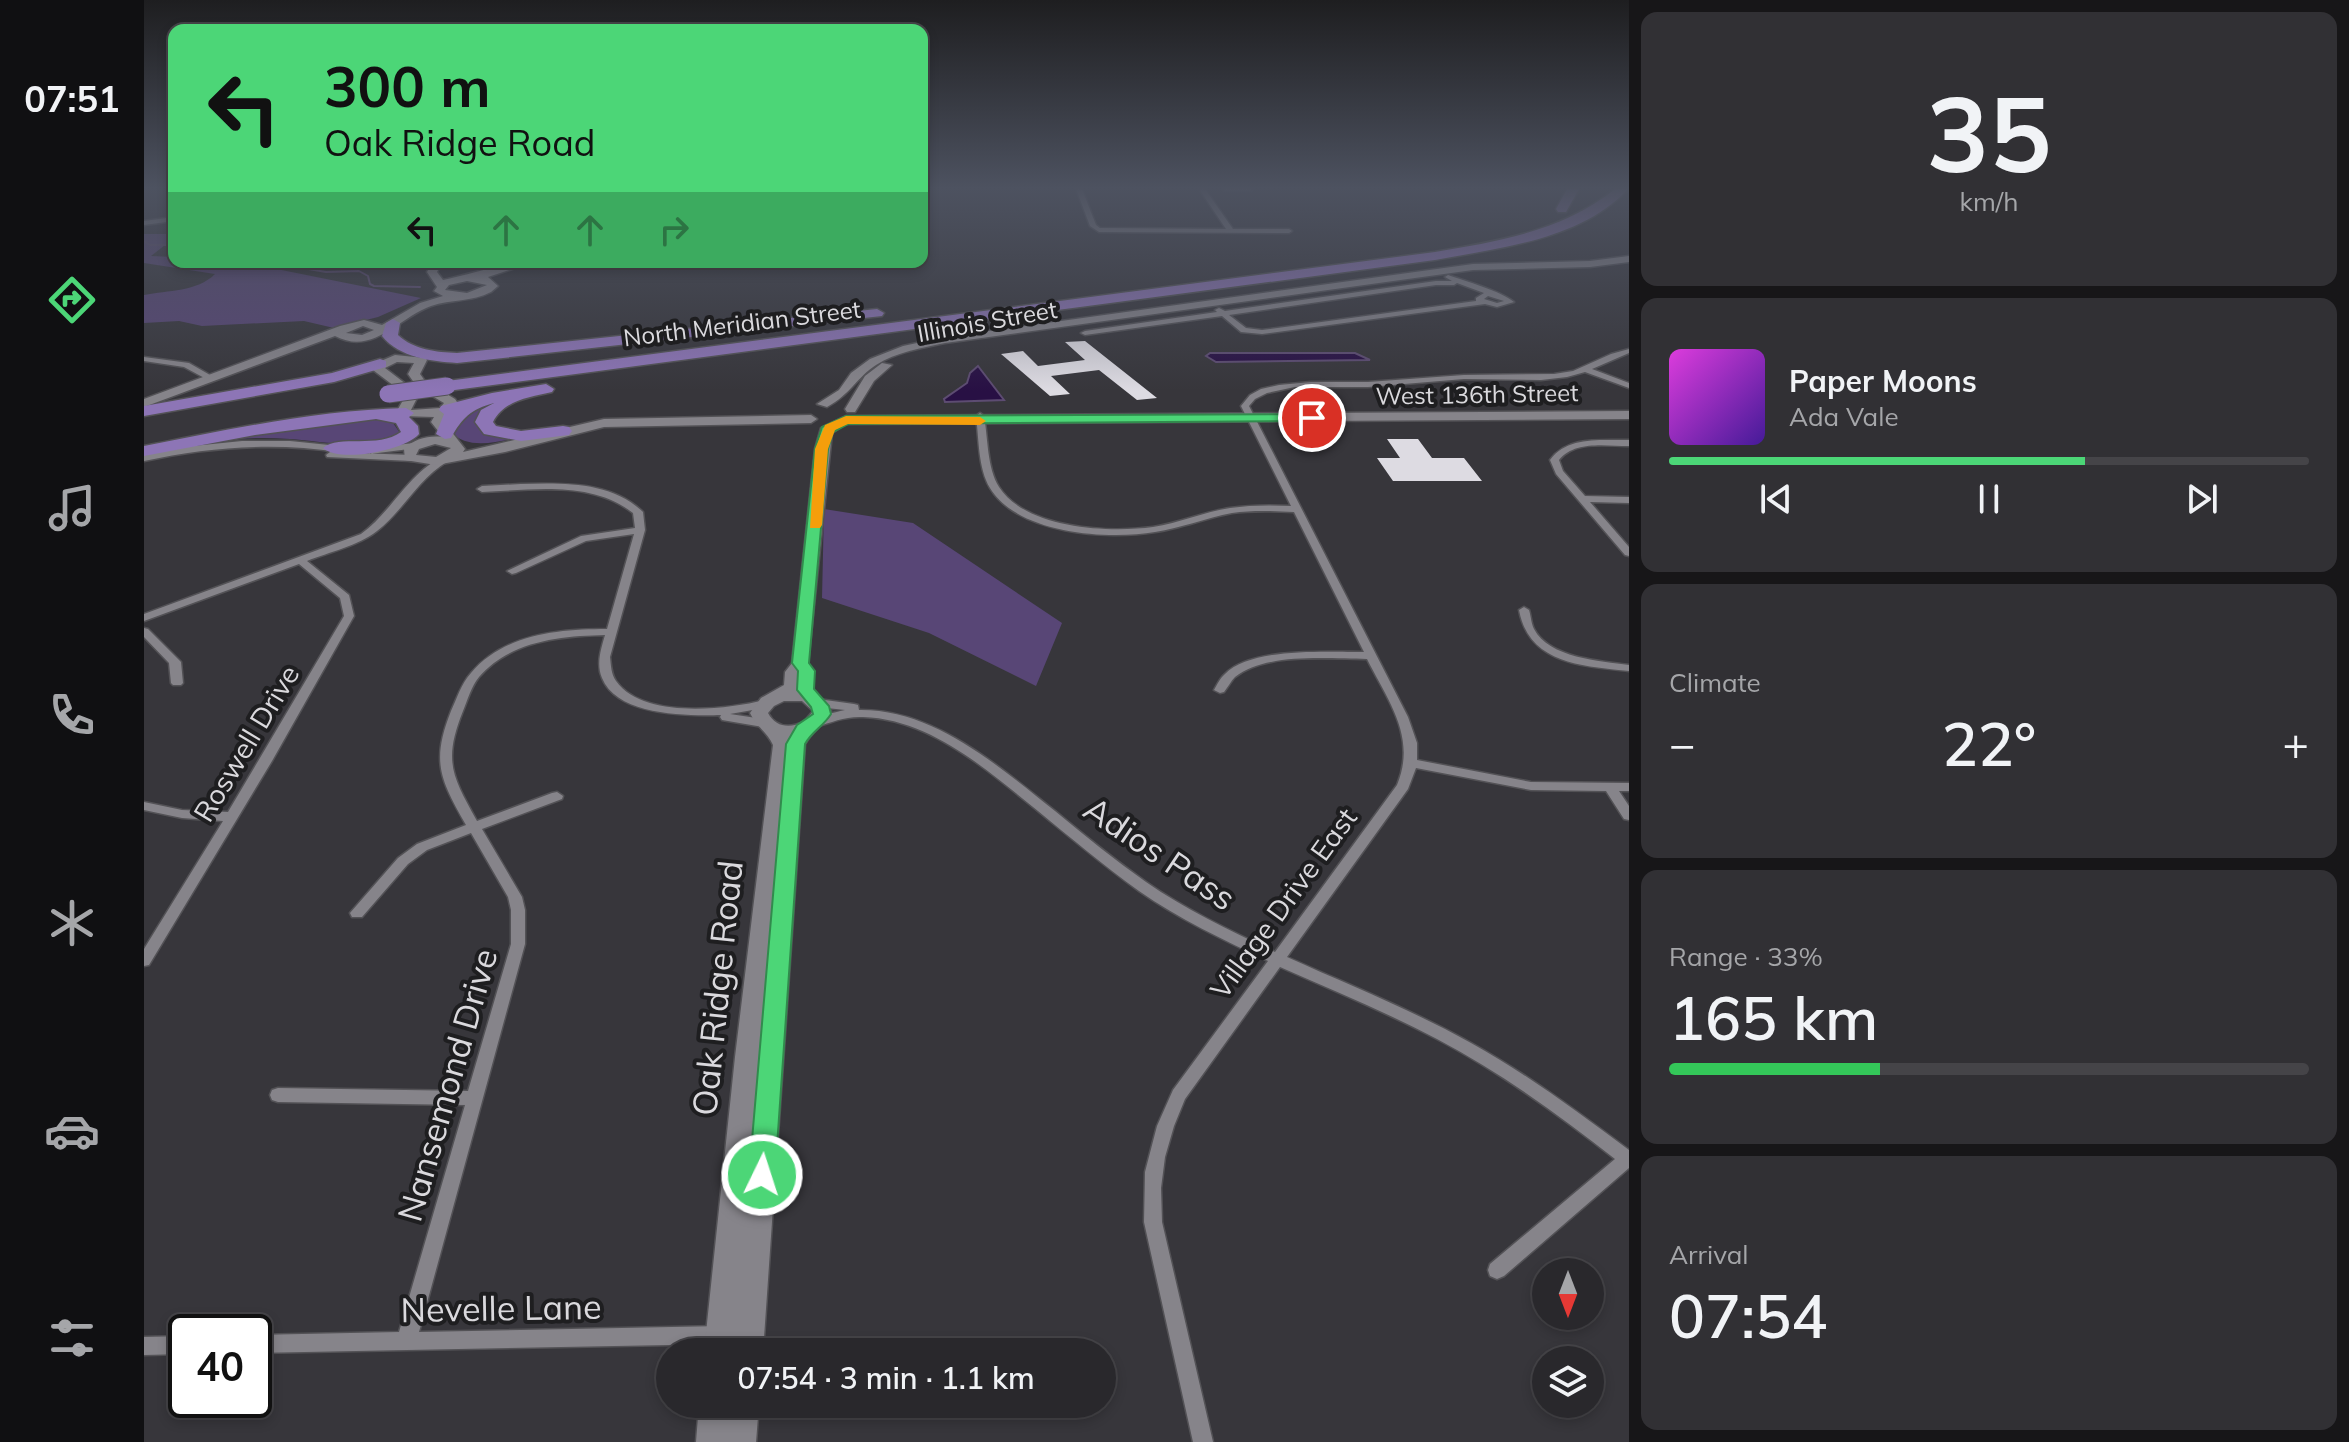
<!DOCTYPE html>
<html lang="en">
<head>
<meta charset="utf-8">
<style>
  :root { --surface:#29282c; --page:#313034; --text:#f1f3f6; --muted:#a5a6a9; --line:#454448; --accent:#4cd677 }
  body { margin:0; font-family:Mulish,sans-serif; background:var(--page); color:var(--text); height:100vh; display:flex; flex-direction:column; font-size:30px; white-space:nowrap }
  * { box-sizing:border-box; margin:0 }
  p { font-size:26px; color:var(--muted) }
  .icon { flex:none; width:44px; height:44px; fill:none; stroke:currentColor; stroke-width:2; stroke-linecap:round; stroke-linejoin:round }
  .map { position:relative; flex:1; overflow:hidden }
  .panel { display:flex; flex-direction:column; gap:12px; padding:12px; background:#171618; width:720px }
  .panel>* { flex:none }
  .top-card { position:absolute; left:24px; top:24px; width:760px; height:244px; border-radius:16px; box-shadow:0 4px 12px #0003,0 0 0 2px var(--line); background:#4cd677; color:#111; overflow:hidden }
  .needle { width:52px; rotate:180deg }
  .buttons { position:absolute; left:1388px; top:1258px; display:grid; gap:16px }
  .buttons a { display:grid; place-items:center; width:72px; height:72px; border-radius:50%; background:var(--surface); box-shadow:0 4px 12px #0003,0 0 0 2px var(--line); font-size:40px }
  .speed { position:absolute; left:24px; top:1314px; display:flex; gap:16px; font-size:40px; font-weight:700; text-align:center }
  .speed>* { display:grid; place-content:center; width:104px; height:104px; border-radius:50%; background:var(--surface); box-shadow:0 4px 12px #0003,0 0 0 2px var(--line); line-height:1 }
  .speed .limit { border:4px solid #111; border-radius:12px; background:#fff; color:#111 }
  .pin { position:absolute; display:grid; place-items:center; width:68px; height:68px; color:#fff; margin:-34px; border:4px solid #fff; border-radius:50%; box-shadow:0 2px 8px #0007 }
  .me { position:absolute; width:88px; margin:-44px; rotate:4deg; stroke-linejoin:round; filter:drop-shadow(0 0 6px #0008) }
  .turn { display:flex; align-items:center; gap:28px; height:168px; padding:0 24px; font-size:36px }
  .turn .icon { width:104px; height:104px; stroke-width:2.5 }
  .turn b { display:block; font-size:56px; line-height:68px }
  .lanes { display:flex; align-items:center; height:76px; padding:0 24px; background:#0003; justify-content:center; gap:40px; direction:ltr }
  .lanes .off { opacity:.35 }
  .big { font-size:60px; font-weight:600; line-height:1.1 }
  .panel .widget { flex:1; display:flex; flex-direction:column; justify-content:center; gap:12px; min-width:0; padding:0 28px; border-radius:16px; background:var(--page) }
  .panel .dial { align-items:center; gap:0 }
  .dial b { font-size:104px; line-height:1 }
  .song { display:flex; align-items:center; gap:24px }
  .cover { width:96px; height:96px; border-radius:12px; background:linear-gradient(135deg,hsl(300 70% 55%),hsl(260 70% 35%)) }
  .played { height:8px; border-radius:4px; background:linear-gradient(90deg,var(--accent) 65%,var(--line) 65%) }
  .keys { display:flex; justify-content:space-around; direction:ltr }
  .heat { display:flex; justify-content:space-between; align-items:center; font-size:44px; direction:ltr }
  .charge { height:12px; border-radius:6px; background:linear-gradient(90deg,#34c759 33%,var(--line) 0) }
  .trip { position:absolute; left:512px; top:1338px; width:460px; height:80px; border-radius:40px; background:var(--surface); box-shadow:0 4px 12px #0003,0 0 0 2px var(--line); font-weight:600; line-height:80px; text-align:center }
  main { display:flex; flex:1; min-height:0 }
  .dock { display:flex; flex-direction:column; width:144px; justify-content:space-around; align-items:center; background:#101012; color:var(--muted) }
  .dock .icon { width:56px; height:56px }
  .dock .selected { color:var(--accent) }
  .dock b { font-size:36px; color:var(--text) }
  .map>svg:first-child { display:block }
</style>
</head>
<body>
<main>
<nav class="dock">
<b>07:51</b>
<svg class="icon selected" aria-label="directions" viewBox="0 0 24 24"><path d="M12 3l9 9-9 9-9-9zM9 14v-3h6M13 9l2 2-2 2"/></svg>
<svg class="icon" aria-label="music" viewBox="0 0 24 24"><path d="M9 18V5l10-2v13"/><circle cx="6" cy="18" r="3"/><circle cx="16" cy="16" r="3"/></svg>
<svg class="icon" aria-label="phone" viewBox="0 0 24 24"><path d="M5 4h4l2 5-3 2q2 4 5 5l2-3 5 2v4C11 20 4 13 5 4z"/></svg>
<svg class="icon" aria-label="climate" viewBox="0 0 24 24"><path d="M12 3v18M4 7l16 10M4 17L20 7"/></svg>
<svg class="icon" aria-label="car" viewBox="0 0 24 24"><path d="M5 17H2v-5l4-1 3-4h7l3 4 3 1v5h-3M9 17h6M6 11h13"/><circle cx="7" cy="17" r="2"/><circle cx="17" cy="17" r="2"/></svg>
<svg class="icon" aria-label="filters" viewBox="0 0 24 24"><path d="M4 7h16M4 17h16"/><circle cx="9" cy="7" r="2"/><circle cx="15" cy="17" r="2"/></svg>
</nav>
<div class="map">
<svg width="1485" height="1442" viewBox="0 0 1485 1442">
  <rect width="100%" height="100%" fill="#37363b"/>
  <path fill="#584676" d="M0,234h30v4l-23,18 23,1v5h67l180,36 -43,19 -44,11 -30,-7 -102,5 -23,-5 -35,2v-28c24,-5 53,-3 71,-21l-71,-11z
    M366,397l-31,22 34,20c-22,4 -47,10 -63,-8l6,-15z
    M230,418l19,5 7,10c-27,19 -79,8 -110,6 -23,-2 -46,-1 -69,1z
    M680,509l89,14 149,100 -26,63 -107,-53 -107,-35z"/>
  <path fill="#281044" stroke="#5d4c72" stroke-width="2" d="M1066,353h145l15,7 -154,2 -10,-6z
    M834,366l26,34 -59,2 -1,-3 23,-16 3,-10z"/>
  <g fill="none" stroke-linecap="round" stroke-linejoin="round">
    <path stroke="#5d4c72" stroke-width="2" d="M0,241l6,4h24
      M123,262l59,10 33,-1 9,5 2,8 4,2 46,1"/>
  </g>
  <path fill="#dddbe2" d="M941,341l72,57 -20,2 -38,-30 -48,6 19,18 -20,2 -49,-42 22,-3 15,15 47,-6 -20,-18z
    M1243,439h31l14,19h32l18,23h-89l-16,-23h23z"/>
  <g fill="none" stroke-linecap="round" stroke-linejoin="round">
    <defs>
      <path id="street" d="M932,189h6l14,36 4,3 126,1 -27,-40h6l28,40h56l3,2 -3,2 -190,-1 -9,-6z
        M1078,189h31l-3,2h-25z
        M30,217v4l-30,4v-4z
        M1304,275c17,6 53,16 66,27l-17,5 -12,-3 -223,30 -21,-2 -19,-16 -137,19 -4,-2 4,-2 132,-19 -2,-2 4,-2 6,3 211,-30h16l-7,-4zM1313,283l27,10 -8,5v3l-214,29 -16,-2 -17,-13 207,-30h18zM1344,296l16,5 -7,2 -13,-4z
        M1485,349v4l-37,16 37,14v5l-44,-16 -18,5 -26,3 -77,-1 -96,8h-73l-28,6 -12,6 -6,7 159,311 9,26v17l114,22 98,1v8h-10l10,15v14l-5,-1 -18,-28 -75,-1 -115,-22 -8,21 -121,168c62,28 125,53 184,86 56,31 107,69 158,107v18l-125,108 -7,3 -7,-3 -2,-6 2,-6 125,-105c-56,-44 -115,-87 -178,-120 -51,-27 -105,-49 -157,-72l-95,132 -11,27 -9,31 -4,31 1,34 51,220h-20l-49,-220 1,-50 12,-46 16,-36 95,-129c-44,-21 -89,-42 -129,-70 -35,-25 -68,-53 -101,-80 -50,-40 -107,-92 -175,-94 -17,-1 -31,5 -47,10l-4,-1 -2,-3c9,-8 23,-10 35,-13l-27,-3 -6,-4 6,-4 36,5 4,1 1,5c76,-1 140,57 196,101 30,25 60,49 91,71 40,28 85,49 129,70l122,-167c20,-48 -9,-84 -30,-126 -37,0 -101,-7 -132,18 -4,4 -7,10 -11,15l-4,1 -6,-3c3,-5 6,-12 11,-16 26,-27 103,-22 139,-22l-70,-140c-21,-1 -41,-2 -62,1 -26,5 -51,15 -77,19 -48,8 -137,2 -165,-44 -12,-20 -11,-49 -14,-72l4,-3 4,3c4,22 3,52 15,71 27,42 110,46 154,40 26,-4 51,-15 77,-19 20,-3 40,-3 61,-2l-50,-100 9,-11 11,-6 18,-4 32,-3h57l96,-7 90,-1 19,-3 38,-17z
        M0,357l45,6 28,16 -7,2 -26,-14 -40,-6z
        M1476,440h9v6c-23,0 -54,-6 -70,14l4,11 22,25 44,1v6l-39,-1 39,45v9l-4,-1 -69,-81 -6,-14c16,-22 44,-20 70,-20z
        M98,441h48l49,5 4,3 -4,3c-66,-10 -130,-5 -195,9v-6l49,-9z
        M270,443l4,3 -1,2 -47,6 -4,-3 4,-3z
        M186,452l82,3 4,3 -4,3 -85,-4 -1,-2z
        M301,456l3,1v4c-31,19 -44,49 -71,70 -19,15 -48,21 -70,30l42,34 5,21 -82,145 -123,204 -5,1v-17l79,-128 -41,-3 -38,-8v-8l38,8 46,2 116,-196 -4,-18 -41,-34 -155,57v-7l217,-80c31,-22 48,-63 84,-78z
        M377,484c41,-1 90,-3 122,28l2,18 -35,127c1,8 1,17 6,24 27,38 109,29 149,19l4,1 2,3 -2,3 -39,7 33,5 6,4 -6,4 -41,-7 -2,-3 1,-2c-33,1 -104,1 -119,-37 -6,-14 -1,-29 3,-43 -45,1 -95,6 -126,42 -8,10 -11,22 -16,34 -20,50 -11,65 14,110l75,-28 5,-1 6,4 -1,3 -80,30 40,68 3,13v34l-106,388 303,-6 7,2 3,7 -3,7 -7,2 -468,9v-18l145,-3 66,-227 -187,-3 -6,-2 -2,-5 2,-5 6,-2 190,3 43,-147v-34l-3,-13 -37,-64 -44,17 -19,14 -46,53h-10l-2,-4 48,-55 19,-14 49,-19c-26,-46 -35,-63 -15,-114 6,-13 10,-27 20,-38 33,-39 88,-44 136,-44l27,-95 -48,7 -70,32 -4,1 -5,-3 74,-35 54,-8 -2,-15c-42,-33 -101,-23 -151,-21l-5,-3 5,-3z
        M1380,607l5,3c2,6 2,13 5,19 15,29 66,32 95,36v6c-46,-5 -100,-7 -110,-61z
        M0,628l4,1 33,33 2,21 -2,2h-8l-2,-2 -2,-20 -25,-26z
        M42,1336v18l-42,1v-18z"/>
      <path id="secondary" d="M1485,256v6l-39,5 -117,3 -528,73c-23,5 -49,9 -69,22 -20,13 -25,29 -49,42l-10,-3 22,-14 12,-17 19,-14 33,-13 42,-9 528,-73 117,-3z
        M288,262h10l-5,10 6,8c28,-6 62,-18 90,-18l-45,15 10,9 -7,6c-19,10 -40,7 -60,14 -33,12 -58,50 -96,30l-191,71v-8l196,-73 24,-6 18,5 38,-22 23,-7 -9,-5 3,-4 -10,-15zM323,281l20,4 -20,8 -22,-3 4,-5zM219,326l11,4 -12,5 -16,-2z
        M251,355l30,3 2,2 -7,14 5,7 30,18 2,3 -13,20 21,27 -2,3 141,-33 207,-4 6,4 -6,4 -207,4 -99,25 -69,13 -31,-5 -1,-11c9,-10 26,-14 39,-12l-12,-15 3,-5 -32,-1 -4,-7 8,-14 -33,-25 1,-6zM253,362l17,1 -6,11 9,13 27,16 -4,5 -29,2 8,-16 -34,-26zM291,444l16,4 -15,9 -20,-2 3,-6z
        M738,363l10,2 -18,16 -19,31h-8l-2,-3 20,-33z
        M1485,411v8l-784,5 -13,9 -24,230 -5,9 -5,18 21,6 12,15c-7,14 -19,20 -26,33l-42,608h-59l31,-295 38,-312c-6,-13 -17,-19 -23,-32l11,-15 23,-13 1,-13 7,-9 23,-214 6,-21 25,-12zM640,701h18l11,10 -9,11c-14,6 -28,6 -36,-9l6,-7z
        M555,1404h60l-3,38h-60z"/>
      <path id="highway" d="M1423,189h12l-13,23h-8l-2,-3z
        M1471,189h13c-47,51 -129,59 -193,71l-988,131 -8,-5 8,-5 988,-129c64,-11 128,-21 180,-63z
        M733,309l7,4 -2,3 -425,47c-26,-2 -57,-5 -75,-27l4,-13 7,-4 7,4 -2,12c16,15 38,17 59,18z
        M236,359l6,2v6l-52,15 -190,34v-10l188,-33z
        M402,384l8,5 -2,3c-22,5 -48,8 -59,30l3,4 25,5 42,-5 6,1 3,4 -3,4 -48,6 -37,-7 -9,-12 6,-12 13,-7c-23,6 -32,15 -43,35l-6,1 -9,-5 8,-20 -5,-4 2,-4 51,-13z
        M262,408l8,5 -5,4 9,9 1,8c-15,17 -80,29 -96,14 16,-14 55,1 78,-16l-5,-9 -20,-4 -121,16 -111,21v-10c87,-17 174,-36 262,-38z"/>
    </defs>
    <use href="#street" stroke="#535256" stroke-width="3"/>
    <use href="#secondary" stroke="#535256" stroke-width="3"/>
    <use href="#highway" stroke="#535256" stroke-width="3"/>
    <use href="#street" fill="#86848a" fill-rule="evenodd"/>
    <use href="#secondary" fill="#86848a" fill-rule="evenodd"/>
    <use href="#highway" fill="#8d75b6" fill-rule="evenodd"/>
    <defs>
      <path id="highway-bridge" d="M244,394l59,-8"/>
    </defs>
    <use href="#highway-bridge" stroke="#535256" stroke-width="19" stroke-linecap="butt"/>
    <use href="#highway-bridge" stroke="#8d75b6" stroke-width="17"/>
  </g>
  <linearGradient id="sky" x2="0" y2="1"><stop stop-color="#1e1e20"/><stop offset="0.48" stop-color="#4d5260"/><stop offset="1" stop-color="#4d5260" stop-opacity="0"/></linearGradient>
  <rect width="1485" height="391" fill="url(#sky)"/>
  <path fill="#4cd677" stroke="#318b4d" stroke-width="2" d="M1168,414l4,1v6l-468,3 -15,8 -5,17 -19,214 6,8 -1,18 15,17 2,8c-8,13 -19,17 -26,30l-30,431 -4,8 -9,4 -9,-4 -4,-8 37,-431 11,-19 16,-11 -2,-7 -14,-17 1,-19 -6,-8 23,-214 7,-22 24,-11z"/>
  <path fill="#f59e0b" d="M702,416l134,1 6,4 -6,4 -132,-1 -13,6 -7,19 -6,76 -2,3h-10l5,-79 10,-24z"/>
  <g text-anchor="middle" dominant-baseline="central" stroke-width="8" stroke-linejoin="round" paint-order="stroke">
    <g font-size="24" fill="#dad9dd" stroke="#1e1e20">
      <text transform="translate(843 321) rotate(-10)">Illinois Street</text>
      <text transform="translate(598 323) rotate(-7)">North Meridian Street</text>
      <text transform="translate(1333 394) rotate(-1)">West 136th Street</text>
    </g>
    <g font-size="28" fill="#dad9dd" stroke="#1e1e20">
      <text transform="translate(102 743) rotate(-59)">Roswell Drive</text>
      <text transform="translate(1139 903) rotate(-54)">Village Drive East</text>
    </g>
    <g font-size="34" fill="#dad9dd" stroke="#1e1e20">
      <text transform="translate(1016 853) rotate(34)">Adios Pass</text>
      <text transform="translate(573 988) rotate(-84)">Oak Ridge Road</text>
      <text transform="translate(303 1085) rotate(-74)">Nansemond Drive</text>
      <text transform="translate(357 1308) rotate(-1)">Nevelle Lane</text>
    </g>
  </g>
</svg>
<div class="buttons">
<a><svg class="needle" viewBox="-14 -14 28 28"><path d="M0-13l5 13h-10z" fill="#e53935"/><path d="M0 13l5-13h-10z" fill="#a5a6a9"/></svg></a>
<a><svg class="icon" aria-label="layers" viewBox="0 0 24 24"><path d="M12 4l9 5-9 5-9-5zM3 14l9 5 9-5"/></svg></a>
</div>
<div class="speed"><div class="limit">40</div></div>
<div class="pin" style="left:1168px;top:418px;background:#d93025"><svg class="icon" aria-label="arrive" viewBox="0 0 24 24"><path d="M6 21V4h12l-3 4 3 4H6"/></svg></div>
<svg class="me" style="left:618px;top:1175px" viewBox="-20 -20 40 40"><circle r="17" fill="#4cd677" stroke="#fff" stroke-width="3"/><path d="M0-11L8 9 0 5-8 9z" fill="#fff"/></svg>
<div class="trip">07:54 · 3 min · 1.1 km</div>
<div class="top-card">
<div class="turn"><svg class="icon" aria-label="left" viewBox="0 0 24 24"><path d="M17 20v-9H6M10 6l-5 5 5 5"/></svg><div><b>300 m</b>Oak Ridge Road</div></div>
<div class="lanes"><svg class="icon" aria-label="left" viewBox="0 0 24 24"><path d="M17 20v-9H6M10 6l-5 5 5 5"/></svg><svg class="icon off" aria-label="ahead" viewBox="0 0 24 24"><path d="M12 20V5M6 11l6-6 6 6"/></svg><svg class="icon off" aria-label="ahead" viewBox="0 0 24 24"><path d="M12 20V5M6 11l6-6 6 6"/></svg><svg class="icon off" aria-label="right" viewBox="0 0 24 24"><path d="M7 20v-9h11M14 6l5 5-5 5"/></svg></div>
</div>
</div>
<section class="panel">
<div class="widget dial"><b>35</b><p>km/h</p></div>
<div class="widget">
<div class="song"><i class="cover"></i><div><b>Paper Moons</b><p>Ada Vale</p></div></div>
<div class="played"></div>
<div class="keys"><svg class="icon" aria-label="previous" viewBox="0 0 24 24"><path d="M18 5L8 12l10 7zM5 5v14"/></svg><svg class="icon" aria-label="pause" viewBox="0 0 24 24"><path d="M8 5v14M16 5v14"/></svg><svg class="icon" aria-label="next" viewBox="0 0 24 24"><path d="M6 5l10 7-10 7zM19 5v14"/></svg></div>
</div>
<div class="widget"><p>Climate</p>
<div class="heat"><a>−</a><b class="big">22°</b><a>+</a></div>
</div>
<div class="widget"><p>Range · 33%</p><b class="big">165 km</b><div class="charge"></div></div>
<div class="widget"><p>Arrival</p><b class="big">07:54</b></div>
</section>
</main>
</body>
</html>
